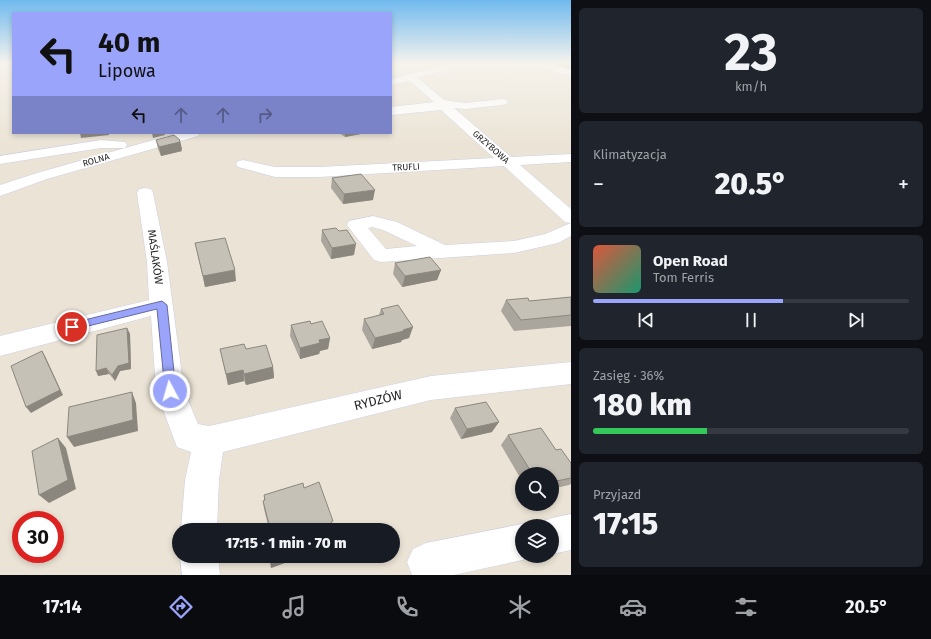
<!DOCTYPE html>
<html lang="pl">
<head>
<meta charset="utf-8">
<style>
  :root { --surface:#171b24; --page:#20242c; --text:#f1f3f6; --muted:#9ea1a6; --line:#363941; --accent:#9aa4fa }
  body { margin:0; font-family:"Fira Sans",sans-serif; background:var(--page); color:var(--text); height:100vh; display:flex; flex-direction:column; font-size:15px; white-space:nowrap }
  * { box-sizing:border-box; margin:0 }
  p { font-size:13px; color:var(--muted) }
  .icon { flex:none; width:22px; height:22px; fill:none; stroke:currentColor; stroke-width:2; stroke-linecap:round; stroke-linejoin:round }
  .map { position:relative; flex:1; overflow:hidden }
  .panel { display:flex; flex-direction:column; gap:8px; padding:8px; background:#0d0f14; width:360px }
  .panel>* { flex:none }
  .top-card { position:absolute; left:12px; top:12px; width:380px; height:122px; border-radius:0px; box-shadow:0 2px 6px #0003; background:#9aa4fa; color:#111; overflow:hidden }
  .controls { position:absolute; left:515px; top:467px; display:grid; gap:8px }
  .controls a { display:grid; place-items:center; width:44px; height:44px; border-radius:50%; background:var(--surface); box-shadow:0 2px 6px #0003; font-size:20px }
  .speed { position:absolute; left:12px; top:511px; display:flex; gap:8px; font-size:20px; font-weight:700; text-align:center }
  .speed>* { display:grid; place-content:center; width:52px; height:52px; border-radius:50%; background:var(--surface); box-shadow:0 2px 6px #0003; line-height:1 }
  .speed .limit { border:6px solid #d22; background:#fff; color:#111 }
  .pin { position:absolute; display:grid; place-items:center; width:34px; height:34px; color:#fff; margin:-17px; border:2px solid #fff; border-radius:50%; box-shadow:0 1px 4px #0007 }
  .me { position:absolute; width:44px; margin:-22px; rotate:354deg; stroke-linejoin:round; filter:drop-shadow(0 0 3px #0008) }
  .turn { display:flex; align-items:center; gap:14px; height:84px; padding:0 20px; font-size:18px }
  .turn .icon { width:52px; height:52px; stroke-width:2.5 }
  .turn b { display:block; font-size:28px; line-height:34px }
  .lanes { display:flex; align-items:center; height:38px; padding:0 20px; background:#0003; justify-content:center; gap:20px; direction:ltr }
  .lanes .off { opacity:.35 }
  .big { font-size:30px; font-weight:800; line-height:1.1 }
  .panel .card { flex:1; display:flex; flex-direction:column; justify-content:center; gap:6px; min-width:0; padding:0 14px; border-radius:6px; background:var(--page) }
  .panel .dial { align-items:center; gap:0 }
  .dial b { font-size:52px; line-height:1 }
  .song { display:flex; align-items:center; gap:12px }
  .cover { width:48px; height:48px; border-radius:6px; background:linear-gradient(135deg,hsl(10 70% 55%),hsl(160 70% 35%)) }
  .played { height:4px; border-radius:2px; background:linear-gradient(90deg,var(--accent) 60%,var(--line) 60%) }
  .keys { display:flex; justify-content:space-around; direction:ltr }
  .heat { display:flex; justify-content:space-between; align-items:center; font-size:22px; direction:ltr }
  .charge { height:6px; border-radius:3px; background:linear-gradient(90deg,#34c759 36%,var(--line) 0) }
  .trip { position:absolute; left:172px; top:523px; width:228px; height:40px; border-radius:20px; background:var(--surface); box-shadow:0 2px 6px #0003; font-weight:800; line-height:40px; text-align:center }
  .dock { display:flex; height:64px; justify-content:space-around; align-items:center; background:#090b0e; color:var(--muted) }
  .dock .icon { width:28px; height:28px }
  .dock .selected { color:var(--accent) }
  .dock b { font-size:18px; color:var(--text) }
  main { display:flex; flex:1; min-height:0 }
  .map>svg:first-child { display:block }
</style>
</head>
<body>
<main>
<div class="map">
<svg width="571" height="575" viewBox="0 0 571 575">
  <rect width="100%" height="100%" fill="#ebe4d6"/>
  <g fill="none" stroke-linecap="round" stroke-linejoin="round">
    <defs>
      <path id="minor" d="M451,63h16l-1,2 -48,13 26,22 22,3 36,-4 4,1 2,2 -2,2 -4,1 -36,4 -12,-1 57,49 60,-3v8l-51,3 51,44v14l-6,-1 -61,-56 -185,11h-44l-37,-10 -2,-3 2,-3 5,-1 32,7h44l175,-9 -53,-48 -50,5v-8l43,-5 -22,-19 -4,-2 -17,4v-6z
        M527,63h16l28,7v6l-43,-11z
        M178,133h22l-2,3 -151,43 -47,17v-11l37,-12z
        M101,140l24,2 2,3 -2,3h-24l-101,16v-8z
        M145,188l6,1 2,4 14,69 17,129 14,33 11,2 222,-50 140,-14v22l-140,16 -208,52 -4,28 -2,50h-36l4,-50 6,-28 -14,-5 -21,-56 -5,-75 -151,40v-20l149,-36 -2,-38 -10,-69 2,-4z
        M373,216l24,6 48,23 69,-4 31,-7 26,-11v13l-13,7 -44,10 -133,9 -7,-2 -27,-35 2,-4zM372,227l11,3 34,16 -31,3 -18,-21z
        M571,514v36l-19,4v-28h-14l1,-3 13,-5z
        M522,524l6,2h-6v30h11l-11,4 -68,15h-42l-5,-13 6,-13 13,-6z
        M180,556h38l2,19h-38z"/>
    </defs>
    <use href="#minor" stroke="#cbcee2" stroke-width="1"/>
    <use href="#minor" fill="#fff" fill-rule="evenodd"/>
  </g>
  <path fill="#aaa69d" d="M557,63h14v6l-14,-4z
    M339,133h27l-21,4z
    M156,140l26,9 -1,1 1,1 -21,5 -3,-7z
    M332,178l41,22 -30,4 -12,-16z
    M322,230l32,25 -23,4 -10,-18z
    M195,243l41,38 -31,6z
    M395,263l46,7 -4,10 -35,7 -9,-13z
    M571,297v29l-57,5 -13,-20 5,-11 23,1z
    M381,309l32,18 -4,11 -7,2 -1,2 -29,7 -10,-19 2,-11 15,-4z
    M311,324l19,14 -2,11 -8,2 -1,3 -19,5 -10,-23 1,-11z
    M127,328l3,6 1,35 -11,2 -5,10 -6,-7 -11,2z
    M220,349h26l27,18 1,11 -28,7 -2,-4 -16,4z
    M455,408l37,24 -31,7 -11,-21z
    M508,435l48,15 15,13v21l-2,1 -17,4v-15h-30v7l-21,-36z
    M304,488l28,37 2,5h-71l-1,-3 6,-2 -4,-16 -1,-8 1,-1v-5z
    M268,556h36l-33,12z"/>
  <path fill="#8b877f" d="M80,133h29v2l-28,3z
    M152,133h13v2l-12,3z
    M345,133h21l-21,4z
    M180,140l2,9 -1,1 1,1 -21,5 -2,-9z
    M375,190l-2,10 -30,4 1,-10z
    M356,244l-2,11 -23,4 1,-11z
    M235,270l1,11 -31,6 -2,-11z
    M441,270l-4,10 -35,7 3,-11z
    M413,327l-4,11 -7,2 -1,2 -29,7 3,-11z
    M127,328l3,6 1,35 -11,2 -5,10 -3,-6 6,-9z
    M330,338l-2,11 -8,2 -1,3 -19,5v-11l19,-8z
    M42,351l3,5 18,39 -32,18 -5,-6z
    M273,367l1,11 -28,7 -2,-11z
    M106,368l3,6 -11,2 -2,-5z
    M243,370l1,11 -16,4 -2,-11z
    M132,392l4,11 2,28 -64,16 -7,-10z
    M499,422l-7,10 -31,7 6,-10z
    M58,438l8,10 10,41 -27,14 -10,-8z
    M284,556h20l-33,12v-7z"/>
  <path fill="#c6c1b6" stroke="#8b877f" d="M174,135l6,5 -1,1 1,1 -21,5 -3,-7z
    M361,174l14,16 -31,4 -12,-16z
    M336,228l3,3 8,-1 9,14 -24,4 -10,-18z
    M225,238l10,32 -32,6 -8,-33z
    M430,257l11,13 -36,6 -10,-13z
    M571,297v18l-50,5 -15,-20 22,-2 1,3z
    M398,305l15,22 -10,3 1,1 -29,7 -11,-19 20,-5 -3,-5z
    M310,321l1,3 11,-3 8,17 -11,2 1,3 -20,5 -9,-23z
    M127,328l2,35 -11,3 -6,9 -6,-7 -10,3 1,-36z
    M244,344l2,5 20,-4 7,22 -29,7 -1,-4 -17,4 -6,-25z
    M42,351l18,39 -34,17 -15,-41z
    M132,392l1,28 -66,17 2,-30z
    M486,402l13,20 -32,7 -12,-21z
    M541,428l15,22 5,-1 10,14v15l-19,4v-8h-13l-2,-3 -5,2 -24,-38z
    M58,438l10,42 -29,15 -7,-44z
    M319,482l14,39 -2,1 3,8h-71l-1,-3 7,-3 -6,-23 2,-1 -1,-5 39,-12 1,5z
    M269,556h15l-13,5z"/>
  <linearGradient id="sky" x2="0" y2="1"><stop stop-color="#70baef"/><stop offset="0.44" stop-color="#f6f3ed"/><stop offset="1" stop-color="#f6f3ed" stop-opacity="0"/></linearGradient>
  <rect width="571" height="144" fill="url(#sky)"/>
  <path fill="#9aa4fa" stroke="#646ba2" d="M162,301l5,4 9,86 -2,4 -4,1 -4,-1 -1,-4 -8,-82 -85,21 -4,-1 -2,-2 2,-3 4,-1z"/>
  <g text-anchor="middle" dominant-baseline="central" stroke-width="3.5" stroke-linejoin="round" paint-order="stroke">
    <g font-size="9" fill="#272727" stroke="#fff">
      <text transform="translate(491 147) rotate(41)">GRZYBOWA</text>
      <text transform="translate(96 160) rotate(-16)">ROLNA</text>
      <text transform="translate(406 167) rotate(-3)">TRUFLI</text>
    </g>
    <g font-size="11" fill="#272727" stroke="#fff">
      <text transform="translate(155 257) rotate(82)">MAŚLAKÓW</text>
    </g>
    <g font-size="13" fill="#272727" stroke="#fff">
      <text transform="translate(378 400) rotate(-14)">RYDZÓW</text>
    </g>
  </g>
</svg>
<div class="controls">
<a><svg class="icon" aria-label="search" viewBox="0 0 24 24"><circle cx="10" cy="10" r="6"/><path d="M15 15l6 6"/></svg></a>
<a><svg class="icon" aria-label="layers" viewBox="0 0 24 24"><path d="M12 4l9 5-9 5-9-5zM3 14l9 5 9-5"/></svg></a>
</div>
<div class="speed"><div class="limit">30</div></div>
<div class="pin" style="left:72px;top:327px;background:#d93025"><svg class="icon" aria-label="arrive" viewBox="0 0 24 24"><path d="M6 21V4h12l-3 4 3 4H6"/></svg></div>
<svg class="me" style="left:170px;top:391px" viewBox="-20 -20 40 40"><circle r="17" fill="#9aa4fa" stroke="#fff" stroke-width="3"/><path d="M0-11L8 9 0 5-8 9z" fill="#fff"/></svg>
<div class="trip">17:15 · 1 min · 70 m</div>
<div class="top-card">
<div class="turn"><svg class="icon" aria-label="left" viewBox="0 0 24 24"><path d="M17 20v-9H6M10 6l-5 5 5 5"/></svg><div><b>40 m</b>Lipowa</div></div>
<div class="lanes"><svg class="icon" aria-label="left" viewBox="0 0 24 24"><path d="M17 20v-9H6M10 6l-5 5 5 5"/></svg><svg class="icon off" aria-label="ahead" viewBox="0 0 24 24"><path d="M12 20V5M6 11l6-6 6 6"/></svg><svg class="icon off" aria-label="ahead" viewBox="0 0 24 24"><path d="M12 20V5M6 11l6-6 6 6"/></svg><svg class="icon off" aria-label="right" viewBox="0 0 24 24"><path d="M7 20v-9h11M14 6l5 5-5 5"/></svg></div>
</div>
</div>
<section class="panel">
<div class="card dial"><b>23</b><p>km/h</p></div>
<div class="card"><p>Klimatyzacja</p>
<div class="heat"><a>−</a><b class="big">20.5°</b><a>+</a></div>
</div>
<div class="card">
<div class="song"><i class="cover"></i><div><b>Open Road</b><p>Tom Ferris</p></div></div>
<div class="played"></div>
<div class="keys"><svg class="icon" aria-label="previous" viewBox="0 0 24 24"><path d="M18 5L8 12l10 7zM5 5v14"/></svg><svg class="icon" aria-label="pause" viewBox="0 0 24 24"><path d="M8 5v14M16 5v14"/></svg><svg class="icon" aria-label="next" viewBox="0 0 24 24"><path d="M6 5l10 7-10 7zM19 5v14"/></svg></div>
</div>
<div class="card"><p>Zasięg · 36%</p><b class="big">180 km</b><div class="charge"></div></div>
<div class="card"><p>Przyjazd</p><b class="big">17:15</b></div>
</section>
</main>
<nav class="dock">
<b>17:14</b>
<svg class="icon selected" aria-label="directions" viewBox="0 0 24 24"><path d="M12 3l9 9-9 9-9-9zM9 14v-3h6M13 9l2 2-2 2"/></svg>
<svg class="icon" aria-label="music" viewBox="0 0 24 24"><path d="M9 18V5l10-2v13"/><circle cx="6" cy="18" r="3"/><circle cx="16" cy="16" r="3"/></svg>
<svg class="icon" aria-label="phone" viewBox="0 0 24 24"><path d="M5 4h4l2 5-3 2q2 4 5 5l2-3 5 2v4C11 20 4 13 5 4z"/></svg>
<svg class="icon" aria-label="climate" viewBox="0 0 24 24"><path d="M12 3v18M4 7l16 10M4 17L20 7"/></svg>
<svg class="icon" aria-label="car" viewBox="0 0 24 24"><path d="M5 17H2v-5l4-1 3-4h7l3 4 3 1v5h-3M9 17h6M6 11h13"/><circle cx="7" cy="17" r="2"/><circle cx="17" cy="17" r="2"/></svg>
<svg class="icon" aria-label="filters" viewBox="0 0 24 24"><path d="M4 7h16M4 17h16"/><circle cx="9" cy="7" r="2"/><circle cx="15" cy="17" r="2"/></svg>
<b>20.5°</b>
</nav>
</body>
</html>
